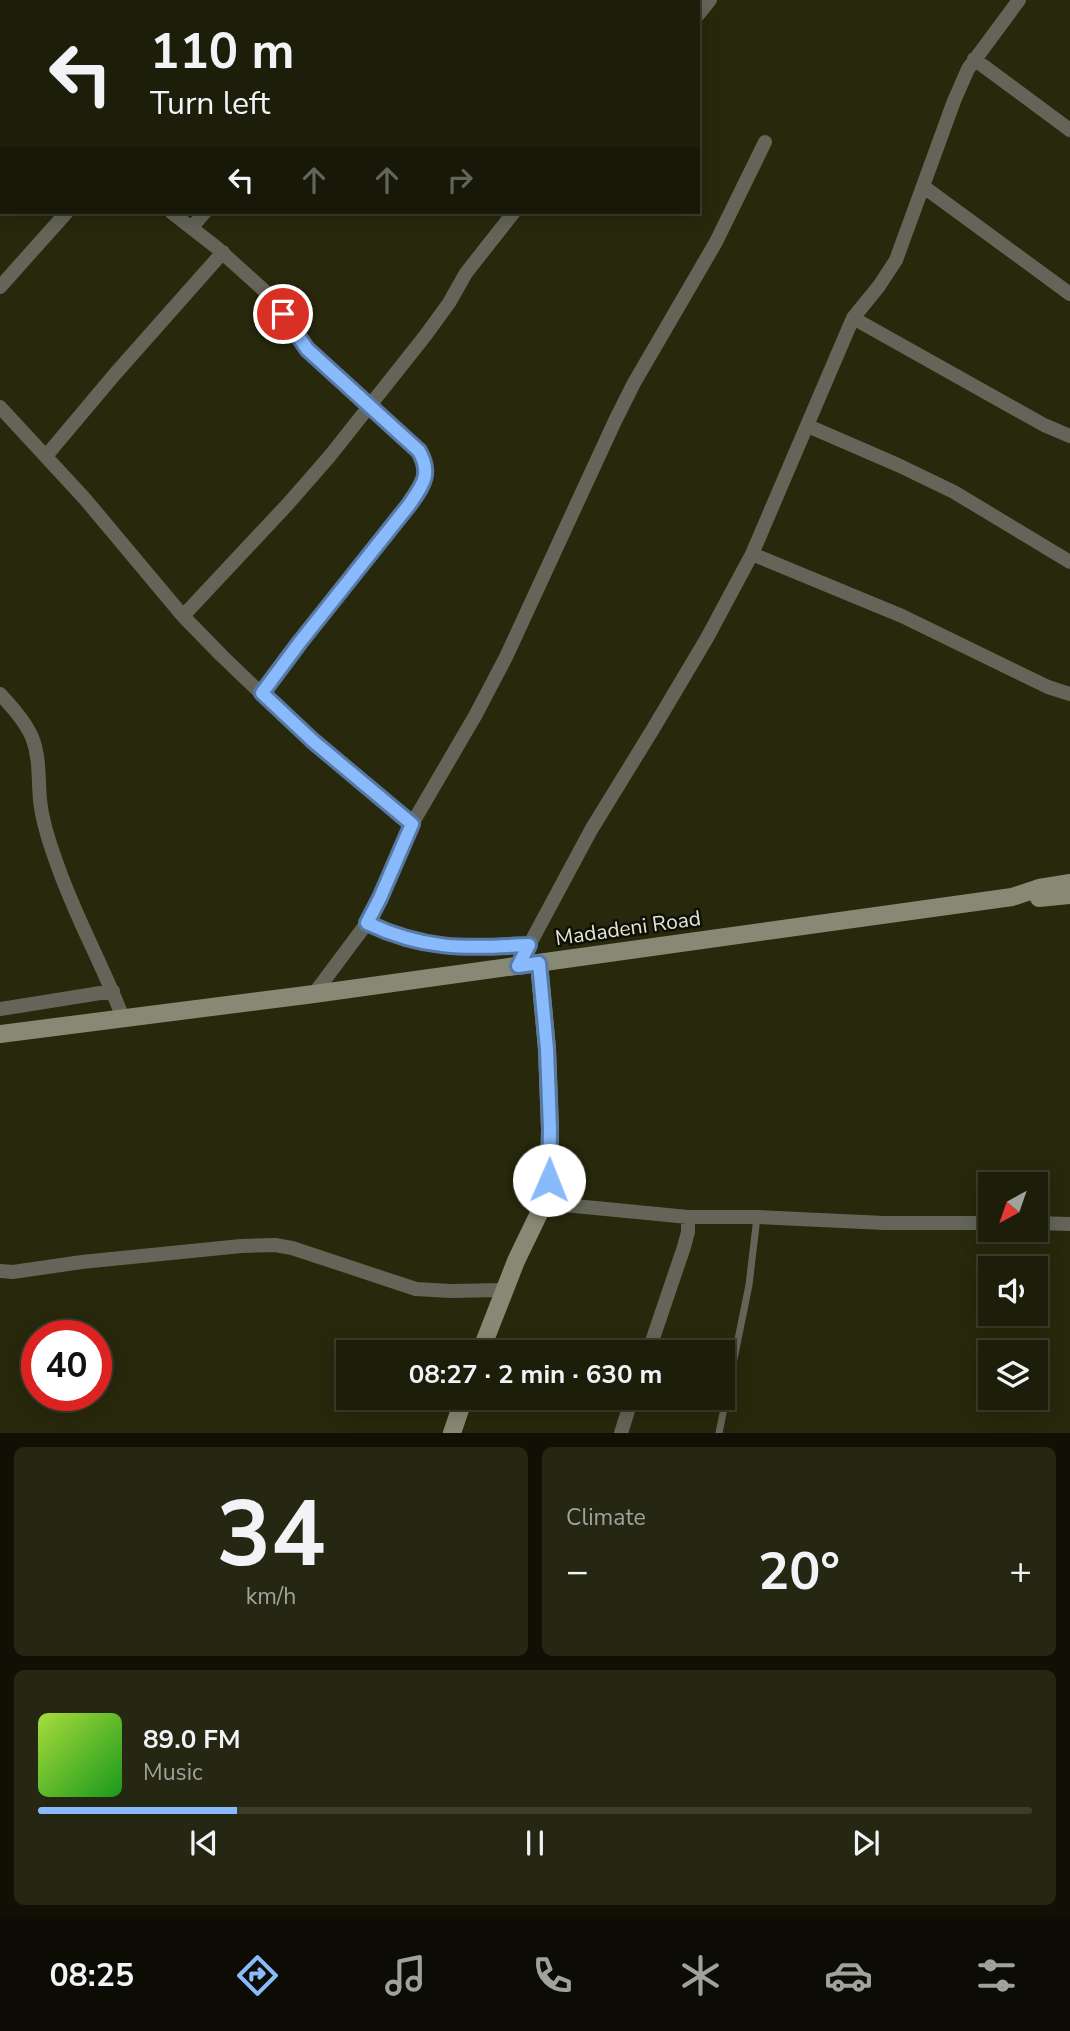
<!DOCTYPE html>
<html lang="en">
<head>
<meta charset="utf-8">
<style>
  :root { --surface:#1d1e09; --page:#252712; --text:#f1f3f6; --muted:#a0a29c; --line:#3b3c2a; --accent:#88bafc }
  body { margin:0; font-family:"Nunito Sans",sans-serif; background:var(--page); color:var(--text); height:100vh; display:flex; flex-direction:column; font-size:26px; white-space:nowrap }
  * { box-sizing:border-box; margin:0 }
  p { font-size:23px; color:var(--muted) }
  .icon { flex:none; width:38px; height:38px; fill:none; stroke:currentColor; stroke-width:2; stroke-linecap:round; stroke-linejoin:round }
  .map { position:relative; height:1433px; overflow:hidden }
  .details { display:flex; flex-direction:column; gap:14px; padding:14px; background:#101005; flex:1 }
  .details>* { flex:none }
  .hud { position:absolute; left:0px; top:0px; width:700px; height:214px; box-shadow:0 4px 18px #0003,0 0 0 2px var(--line); background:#1d1e09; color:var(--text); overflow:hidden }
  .needle { width:46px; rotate:220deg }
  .fabs { position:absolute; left:978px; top:1172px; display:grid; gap:14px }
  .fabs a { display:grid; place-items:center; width:70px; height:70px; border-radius:0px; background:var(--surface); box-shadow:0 4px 18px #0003,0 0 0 2px var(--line); font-size:35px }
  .speed { position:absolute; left:21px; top:1320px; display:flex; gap:14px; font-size:35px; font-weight:700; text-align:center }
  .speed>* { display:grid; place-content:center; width:91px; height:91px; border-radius:50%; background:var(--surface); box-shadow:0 4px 18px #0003,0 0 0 2px var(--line); line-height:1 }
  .speed .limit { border:10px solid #d22; background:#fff; color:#111 }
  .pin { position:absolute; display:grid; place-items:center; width:60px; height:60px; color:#fff; margin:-30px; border:4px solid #fff; border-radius:50%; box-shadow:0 2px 7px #0007 }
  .me { position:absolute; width:77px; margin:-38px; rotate:1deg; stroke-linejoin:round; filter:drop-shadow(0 0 5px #0008) }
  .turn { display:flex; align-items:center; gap:24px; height:147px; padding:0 35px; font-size:32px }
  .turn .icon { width:91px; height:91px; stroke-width:2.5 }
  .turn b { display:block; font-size:49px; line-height:60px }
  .lanes { display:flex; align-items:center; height:66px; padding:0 35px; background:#0003; justify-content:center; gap:35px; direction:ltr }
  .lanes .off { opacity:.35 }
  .big { font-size:52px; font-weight:700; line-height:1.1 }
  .details .widget { flex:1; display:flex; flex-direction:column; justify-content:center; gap:10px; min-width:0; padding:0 24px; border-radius:10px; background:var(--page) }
  .details .dial { align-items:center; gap:0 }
  .dial b { font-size:91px; line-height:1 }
  .song { display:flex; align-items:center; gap:21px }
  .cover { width:84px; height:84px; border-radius:10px; background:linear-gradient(135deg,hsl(80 70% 55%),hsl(120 70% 35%)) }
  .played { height:7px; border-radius:4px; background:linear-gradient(90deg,var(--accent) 20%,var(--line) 20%) }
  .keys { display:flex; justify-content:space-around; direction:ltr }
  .heat { display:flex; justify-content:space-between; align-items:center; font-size:38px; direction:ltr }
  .details .tiles { flex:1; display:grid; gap:14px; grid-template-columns:1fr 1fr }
  .widget:last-child { grid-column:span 2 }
  .trip { position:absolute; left:336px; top:1340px; width:399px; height:70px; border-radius:0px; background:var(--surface); box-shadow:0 4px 18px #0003,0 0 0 2px var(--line); font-weight:700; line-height:70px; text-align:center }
  .menu { display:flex; height:112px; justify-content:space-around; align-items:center; background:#0c0c04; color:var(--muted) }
  .menu .icon { width:49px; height:49px }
  .menu .current { color:var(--accent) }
  .menu b { font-size:32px; color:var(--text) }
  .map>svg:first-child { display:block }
</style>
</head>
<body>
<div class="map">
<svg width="1070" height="1433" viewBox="0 0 1070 1433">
  <rect width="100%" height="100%" fill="#27280c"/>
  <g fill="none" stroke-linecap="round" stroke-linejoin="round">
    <path stroke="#646558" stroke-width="7" d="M719,1433l30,-148 8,-68"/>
    <path stroke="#646558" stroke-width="14" d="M491,0l2,2
      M136,2l2,-2
      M566,2l2,-2
      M698,15l12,-15
      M974,59l96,71
      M0,86l2,1
      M0,170l2,-2
      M924,187l146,107
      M171,212l45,35 52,47 39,55 112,102c8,14 8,25 0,39l-119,152 -38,51
      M192,227l13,-15
      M0,287l67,-75
      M853,318l191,107 26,11
      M0,407l85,92 98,117 38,39 77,74 114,95
      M808,426l90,39 56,27 116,70
      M46,456l69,-82 108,-122
      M752,554l150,62 146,71 22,7
      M183,616l104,-111 42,-48 96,-121 24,-33 17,-30 48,-61
      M0,694c12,13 24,26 32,43 8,20 6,41 8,63 2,20 9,42 16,61 18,54 47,104 67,157
      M367,923c59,28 99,25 162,22
      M518,966l73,-136 62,-101 54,-91 45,-84 101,-236 26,-32 17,-26 58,-159 14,-32 51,-69
      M314,994l53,-71 13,-25 32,-74 63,-108 31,-59 109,-236 19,-38 82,-141 49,-100
      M0,1009l113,-18
      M544,1203l144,14h69l127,6h106
      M1036,1223l34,1
      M0,1271l13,1 69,-10 159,-16 34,-1 17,3 124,41 34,2 54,-1
      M648,1353l36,-106 4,-15v-15
      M621,1433l11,-35"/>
    <path stroke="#878974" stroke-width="18" d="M1039,898l31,-3
      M0,1034l314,-40 698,-97 27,-9 31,-5
      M480,1353l36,-92 28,-58 5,-23 1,-51 -3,-80 -8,-86
      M452,1433l12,-35"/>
  </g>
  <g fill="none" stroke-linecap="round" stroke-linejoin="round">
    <defs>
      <path id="route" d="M283,314l24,35 112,102c13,23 4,34 -10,54l-109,137 -38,51 51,48 99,83 -32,74 -13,25c59,28 99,25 162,22l-11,21 21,-3 8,86 3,80 -1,51"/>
    </defs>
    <use href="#route" stroke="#5879a4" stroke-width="18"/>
    <use href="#route" stroke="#88bafc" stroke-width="12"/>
  </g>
  <g text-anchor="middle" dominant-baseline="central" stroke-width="5" stroke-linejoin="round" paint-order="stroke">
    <g font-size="21" fill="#e4e5d5" stroke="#0f1005">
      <text transform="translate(628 928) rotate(-8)">Madadeni Road</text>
    </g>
  </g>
</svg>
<div class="fabs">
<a><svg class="needle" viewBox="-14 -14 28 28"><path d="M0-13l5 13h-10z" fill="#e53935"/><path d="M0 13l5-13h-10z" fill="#a0a29c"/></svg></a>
<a><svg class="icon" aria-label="sound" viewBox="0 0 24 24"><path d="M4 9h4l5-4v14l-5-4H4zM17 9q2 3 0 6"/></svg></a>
<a><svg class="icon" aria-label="layers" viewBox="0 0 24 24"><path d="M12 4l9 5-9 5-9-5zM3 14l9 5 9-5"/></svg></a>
</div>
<div class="speed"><div class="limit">40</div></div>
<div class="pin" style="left:283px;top:314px;background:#d93025"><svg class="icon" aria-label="arrive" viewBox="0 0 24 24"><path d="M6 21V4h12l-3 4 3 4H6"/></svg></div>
<svg class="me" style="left:549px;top:1180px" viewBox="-20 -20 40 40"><circle r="19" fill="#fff"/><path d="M0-13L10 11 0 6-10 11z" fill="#88bafc"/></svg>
<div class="trip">08:27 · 2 min · 630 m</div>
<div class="hud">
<div class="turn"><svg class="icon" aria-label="left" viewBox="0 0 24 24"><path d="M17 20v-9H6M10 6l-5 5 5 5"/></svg><div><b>110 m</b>Turn left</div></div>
<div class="lanes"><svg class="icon" aria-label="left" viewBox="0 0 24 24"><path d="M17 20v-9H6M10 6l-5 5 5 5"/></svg><svg class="icon off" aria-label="ahead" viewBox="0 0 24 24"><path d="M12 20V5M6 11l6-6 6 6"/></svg><svg class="icon off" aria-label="ahead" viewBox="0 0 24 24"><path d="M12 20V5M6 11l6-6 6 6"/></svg><svg class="icon off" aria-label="right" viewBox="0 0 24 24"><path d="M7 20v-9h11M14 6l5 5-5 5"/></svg></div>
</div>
</div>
<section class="details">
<div class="tiles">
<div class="widget dial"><b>34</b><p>km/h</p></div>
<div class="widget"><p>Climate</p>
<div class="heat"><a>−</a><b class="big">20°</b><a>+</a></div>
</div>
<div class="widget">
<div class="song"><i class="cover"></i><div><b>89.0 FM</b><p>Music</p></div></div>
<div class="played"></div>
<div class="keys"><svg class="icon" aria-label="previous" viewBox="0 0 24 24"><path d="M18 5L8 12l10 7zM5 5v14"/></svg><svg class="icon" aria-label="pause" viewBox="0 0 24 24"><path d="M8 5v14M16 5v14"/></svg><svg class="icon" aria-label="next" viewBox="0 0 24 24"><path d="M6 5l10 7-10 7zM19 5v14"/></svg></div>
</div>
</div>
</section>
<nav class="menu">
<b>08:25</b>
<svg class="icon current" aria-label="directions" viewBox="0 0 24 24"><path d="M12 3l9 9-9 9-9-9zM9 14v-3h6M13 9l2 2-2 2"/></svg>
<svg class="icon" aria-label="music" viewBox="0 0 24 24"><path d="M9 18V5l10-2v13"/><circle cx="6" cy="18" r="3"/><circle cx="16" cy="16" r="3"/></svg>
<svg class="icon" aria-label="phone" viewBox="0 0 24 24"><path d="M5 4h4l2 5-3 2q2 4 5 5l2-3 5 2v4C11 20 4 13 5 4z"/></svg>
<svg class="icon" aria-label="climate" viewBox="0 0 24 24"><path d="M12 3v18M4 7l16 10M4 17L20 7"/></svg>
<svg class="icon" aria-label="car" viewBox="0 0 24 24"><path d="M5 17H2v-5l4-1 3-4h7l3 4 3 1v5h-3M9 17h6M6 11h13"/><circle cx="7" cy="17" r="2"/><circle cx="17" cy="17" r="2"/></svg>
<svg class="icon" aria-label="filters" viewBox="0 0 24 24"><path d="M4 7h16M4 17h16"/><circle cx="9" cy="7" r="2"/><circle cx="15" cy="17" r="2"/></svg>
</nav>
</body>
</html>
